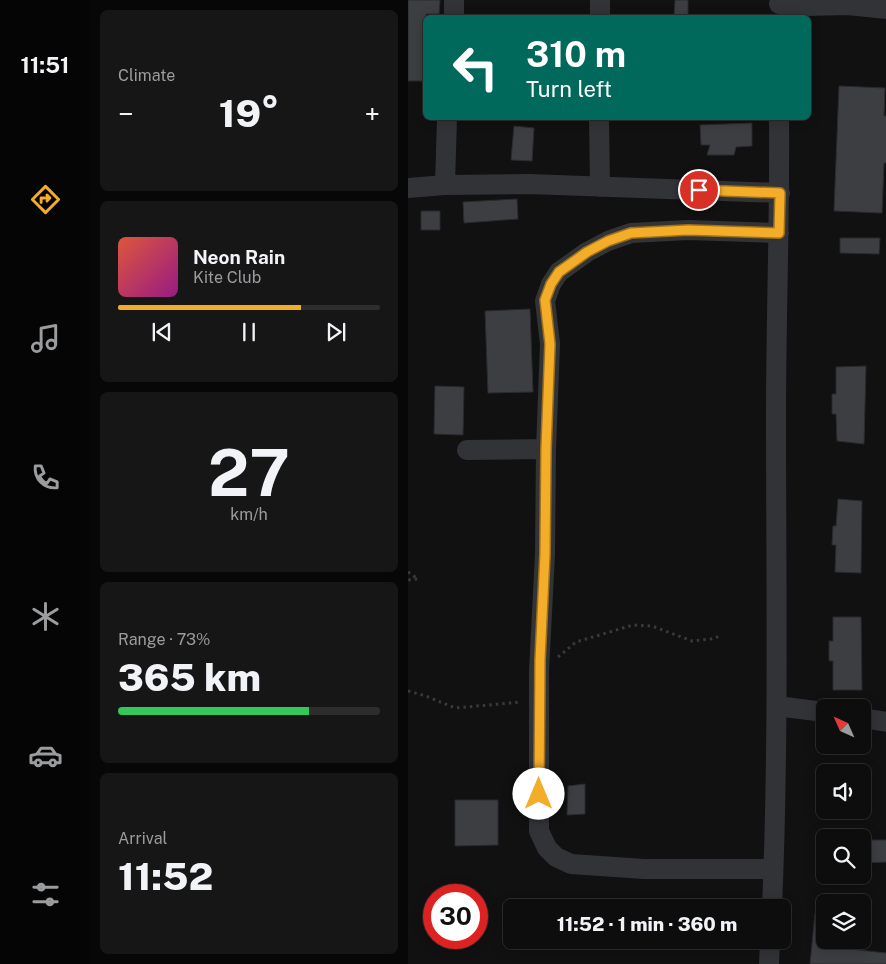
<!DOCTYPE html>
<html lang="en">
<head>
<meta charset="utf-8">
<style>
  :root { --surface:#0d0d0e; --page:#161617; --text:#f1f3f6; --muted:#9a9c9e; --line:#2d2d2e; --accent:#f3ad28 }
  body { margin:0; font-family:"Public Sans",sans-serif; background:var(--page); color:var(--text); height:100vh; display:flex; flex-direction:column; font-size:19px; white-space:nowrap }
  * { box-sizing:border-box; margin:0 }
  p { font-size:16px; color:var(--muted) }
  .icon { flex:none; width:28px; height:28px; fill:none; stroke:currentColor; stroke-width:2; stroke-linecap:round; stroke-linejoin:round }
  .map { position:relative; flex:1; overflow:hidden }
  .drawer { display:flex; flex-direction:column; gap:10px; padding:10px; background:#070708; width:318px }
  .drawer>* { flex:none }
  .guide { position:absolute; left:15px; top:15px; width:388px; height:105px; border-radius:8px; box-shadow:0 2px 12px #0003,0 0 0 1px var(--line); background:#00695c; color:#fff; overflow:hidden }
  .needle { width:32px; rotate:315deg }
  .fabs { position:absolute; left:408px; top:699px; display:grid; gap:10px }
  .fabs a { display:grid; place-items:center; width:55px; height:55px; border-radius:8px; background:var(--surface); box-shadow:0 2px 12px #0003,0 0 0 1px var(--line); font-size:25px }
  .speed { position:absolute; left:15px; top:884px; display:flex; gap:10px; font-size:25px; font-weight:700; text-align:center }
  .speed>* { display:grid; place-content:center; width:65px; height:65px; border-radius:50%; background:var(--surface); box-shadow:0 2px 12px #0003,0 0 0 1px var(--line); line-height:1 }
  .speed .limit { border:8px solid #d22; background:#fff; color:#111 }
  .pin { position:absolute; display:grid; place-items:center; width:42px; height:42px; color:#fff; margin:-21px; border:2px solid #fff; border-radius:50%; box-shadow:0 1px 5px #0007 }
  .me { position:absolute; width:55px; margin:-28px; rotate:0deg; stroke-linejoin:round; filter:drop-shadow(0 0 4px #0008) }
  .turn { display:flex; align-items:center; gap:18px; height:105px; padding:0 20px; font-size:22px }
  .turn .icon { width:65px; height:65px; stroke-width:2.5 }
  .turn b { display:block; font-size:35px; line-height:42px }
  .big { font-size:38px; font-weight:800; line-height:1.1 }
  .drawer .widget { flex:1; display:flex; flex-direction:column; justify-content:center; gap:8px; min-width:0; padding:0 18px; border-radius:8px; background:var(--page) }
  .drawer .dial { align-items:center; gap:0 }
  .dial b { font-size:65px; line-height:1 }
  .song { display:flex; align-items:center; gap:15px }
  .cover { width:60px; height:60px; border-radius:8px; background:linear-gradient(135deg,hsl(10 70% 55%),hsl(310 70% 35%)) }
  .played { height:5px; border-radius:2px; background:linear-gradient(90deg,var(--accent) 70%,var(--line) 70%) }
  .keys { display:flex; justify-content:space-around; direction:ltr }
  .heat { display:flex; justify-content:space-between; align-items:center; font-size:28px; direction:ltr }
  .charge { height:8px; border-radius:4px; background:linear-gradient(90deg,#34c759 73%,var(--line) 0) }
  .trip { position:absolute; left:95px; top:899px; width:288px; height:50px; border-radius:8px; background:var(--surface); box-shadow:0 2px 12px #0003,0 0 0 1px var(--line); font-weight:800; line-height:50px; text-align:center }
  main { display:flex; flex:1; min-height:0 }
  .menu { display:flex; flex-direction:column; width:90px; justify-content:space-around; align-items:center; background:#050506; color:var(--muted) }
  .menu .icon { width:35px; height:35px }
  .menu .current { color:var(--accent) }
  .menu b { font-size:22px; color:var(--text) }
  .map>svg:first-child { display:block }
</style>
</head>
<body>
<main>
<nav class="menu">
<b>11:51</b>
<svg class="icon current" aria-label="directions" viewBox="0 0 24 24"><path d="M12 3l9 9-9 9-9-9zM9 14v-3h6M13 9l2 2-2 2"/></svg>
<svg class="icon" aria-label="music" viewBox="0 0 24 24"><path d="M9 18V5l10-2v13"/><circle cx="6" cy="18" r="3"/><circle cx="16" cy="16" r="3"/></svg>
<svg class="icon" aria-label="phone" viewBox="0 0 24 24"><path d="M5 4h4l2 5-3 2q2 4 5 5l2-3 5 2v4C11 20 4 13 5 4z"/></svg>
<svg class="icon" aria-label="climate" viewBox="0 0 24 24"><path d="M12 3v18M4 7l16 10M4 17L20 7"/></svg>
<svg class="icon" aria-label="car" viewBox="0 0 24 24"><path d="M5 17H2v-5l4-1 3-4h7l3 4 3 1v5h-3M9 17h6M6 11h13"/><circle cx="7" cy="17" r="2"/><circle cx="17" cy="17" r="2"/></svg>
<svg class="icon" aria-label="filters" viewBox="0 0 24 24"><path d="M4 7h16M4 17h16"/><circle cx="9" cy="7" r="2"/><circle cx="15" cy="17" r="2"/></svg>
</nav>
<section class="drawer">
<div class="widget"><p>Climate</p>
<div class="heat"><a>−</a><b class="big">19°</b><a>+</a></div>
</div>
<div class="widget">
<div class="song"><i class="cover"></i><div><b>Neon Rain</b><p>Kite Club</p></div></div>
<div class="played"></div>
<div class="keys"><svg class="icon" aria-label="previous" viewBox="0 0 24 24"><path d="M18 5L8 12l10 7zM5 5v14"/></svg><svg class="icon" aria-label="pause" viewBox="0 0 24 24"><path d="M8 5v14M16 5v14"/></svg><svg class="icon" aria-label="next" viewBox="0 0 24 24"><path d="M6 5l10 7-10 7zM19 5v14"/></svg></div>
</div>
<div class="widget dial"><b>27</b><p>km/h</p></div>
<div class="widget"><p>Range · 73%</p><b class="big">365 km</b><div class="charge"></div></div>
<div class="widget"><p>Arrival</p><b class="big">11:52</b></div>
</section>
<div class="map">
<svg width="479" height="964" viewBox="0 0 479 964">
  <rect width="100%" height="100%" fill="#111112"/>
  <path fill="#3d3e42" stroke="#2b2b2e" d="M0,0h32l-1,14h-13v67h-18z
    M267,0h13v18h-14z
    M431,86l46,2 -1,28h3v47h-3l-2,50 -48,-2z
    M344,123v23l-16,1 -2,8h-27l3,-10h-9l-1,-20z
    M106,126l20,2 -2,33 -21,-1z
    M109,199l1,20 -54,4 -1,-21z
    M13,211h19v19h-19z
    M432,238h40l-1,16 -39,-1z
    M122,309l3,83 -45,1 -3,-82z
    M458,366l-2,78 -27,-3 -1,-27h-4v-20h4v-27z
    M27,386l29,1 -1,48 -29,-1z
    M430,499l24,2 -1,72 -26,-1 1,-27h-4l1,-19h3z
    M425,617h28l1,73h-29v-29h-4v-20h4z
    M177,784v30l-18,1 1,-29z
    M47,800h43v45l-43,1z
    M454,840h25v22l-25,1z
    M407,913h9v27h25v9l38,4v11h-77z"/>
  <g fill="none" stroke-linecap="round" stroke-linejoin="round">
    <path stroke="#383a3e" stroke-width="3" stroke-dasharray="2.5 4" stroke-linecap="butt" d="M0,572l10,7 -10,1
      M150,657l18,-15 57,-17 19,1 40,15 19,-2 9,-3
      M0,691l18,5 29,12 66,-6"/>
    <path stroke="#323337" stroke-width="20" d="M371,4l28,2 41,-1 39,4
      M46,18v-18
      M192,18v-18
      M191,118l1,69
      M37,185l2,-67
      M0,188l37,-3 84,-1 251,9
      M138,449l4,-105 -5,-43 6,-17 8,-12 28,-20 21,-11 23,-8 57,-3 91,3
      M59,450l79,-1 -1,105 -6,117v160l8,17 9,9 15,7 73,5h129
      M369,706l47,6
      M454,718l25,4
      M364,908c7,-165 4,-329 4,-493 0,-99 4,-198 3,-297
      M361,964l1,-24"/>
  </g>
  <g fill="none" stroke-linecap="round" stroke-linejoin="round">
    <defs>
      <path id="route" d="M131,794l1,-134 5,-106 1,-105 4,-105 -5,-44 6,-16 8,-12 28,-20 21,-11 23,-8 57,-3 91,3 1,-40 -81,-3"/>
    </defs>
    <use href="#route" stroke="#9e701a" stroke-width="12"/>
    <use href="#route" stroke="#f3ad28" stroke-width="9"/>
  </g>
</svg>
<div class="fabs">
<a><svg class="needle" viewBox="-14 -14 28 28"><path d="M0-13l5 13h-10z" fill="#e53935"/><path d="M0 13l5-13h-10z" fill="#9a9c9e"/></svg></a>
<a><svg class="icon" aria-label="sound" viewBox="0 0 24 24"><path d="M4 9h4l5-4v14l-5-4H4zM17 9q2 3 0 6"/></svg></a>
<a><svg class="icon" aria-label="search" viewBox="0 0 24 24"><circle cx="10" cy="10" r="6"/><path d="M15 15l6 6"/></svg></a>
<a><svg class="icon" aria-label="layers" viewBox="0 0 24 24"><path d="M12 4l9 5-9 5-9-5zM3 14l9 5 9-5"/></svg></a>
</div>
<div class="speed"><div class="limit">30</div></div>
<div class="pin" style="left:291px;top:190px;background:#d93025"><svg class="icon" aria-label="arrive" viewBox="0 0 24 24"><path d="M6 21V4h12l-3 4 3 4H6"/></svg></div>
<svg class="me" style="left:131px;top:794px" viewBox="-20 -20 40 40"><circle r="19" fill="#fff"/><path d="M0-13L10 11 0 6-10 11z" fill="#f3ad28"/></svg>
<div class="trip">11:52 · 1 min · 360 m</div>
<div class="guide">
<div class="turn"><svg class="icon" aria-label="left" viewBox="0 0 24 24"><path d="M17 20v-9H6M10 6l-5 5 5 5"/></svg><div><b>310 m</b>Turn left</div></div>
</div>
</div>
</main>
</body>
</html>
